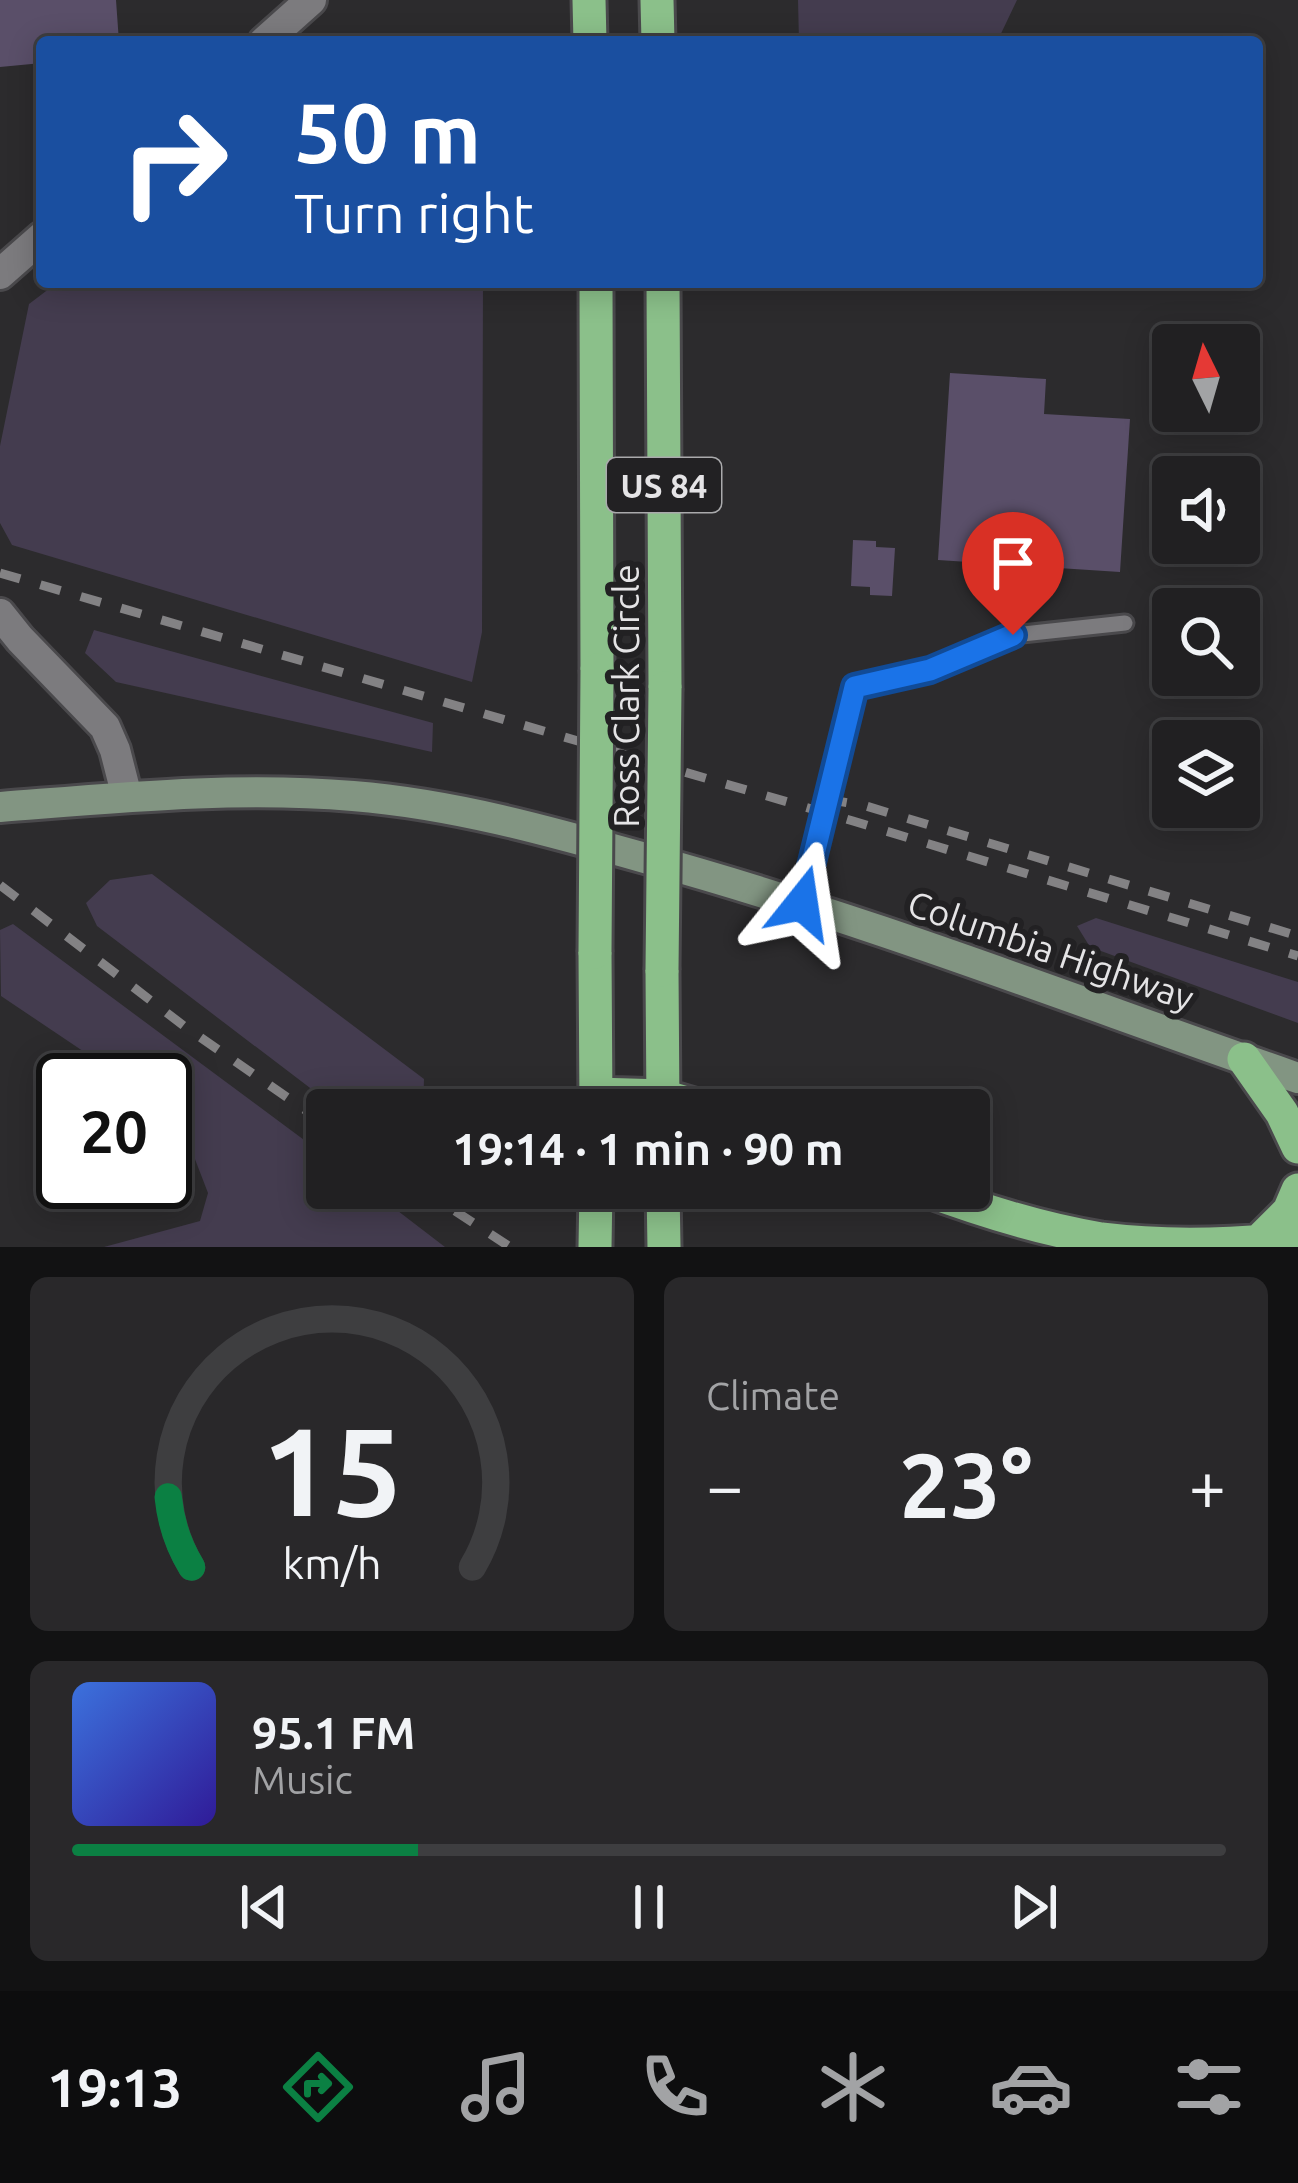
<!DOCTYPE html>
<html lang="en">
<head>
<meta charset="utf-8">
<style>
  :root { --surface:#212022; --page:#29282a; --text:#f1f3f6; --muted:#a2a3a5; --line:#3e3e40; --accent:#0b8043 }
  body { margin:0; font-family:Ubuntu,sans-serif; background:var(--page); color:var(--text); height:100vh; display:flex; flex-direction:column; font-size:45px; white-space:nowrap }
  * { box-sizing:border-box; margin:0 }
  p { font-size:39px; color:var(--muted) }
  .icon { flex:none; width:66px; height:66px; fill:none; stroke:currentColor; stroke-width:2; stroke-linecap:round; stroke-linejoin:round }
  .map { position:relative; height:1247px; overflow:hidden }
  .details { display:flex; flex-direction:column; gap:30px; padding:30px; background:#121213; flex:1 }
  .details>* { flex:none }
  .hud { position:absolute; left:36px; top:36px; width:1227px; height:252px; border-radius:12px; box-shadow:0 6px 30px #0003,0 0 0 3px var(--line); background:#1a4fa0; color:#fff; overflow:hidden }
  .needle { width:78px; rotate:355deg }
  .controls { position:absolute; left:1152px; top:324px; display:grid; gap:24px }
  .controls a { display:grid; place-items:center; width:108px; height:108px; border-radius:12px; background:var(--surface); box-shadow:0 6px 30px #0003,0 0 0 3px var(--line); font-size:60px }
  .speed { position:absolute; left:36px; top:1053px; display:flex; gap:24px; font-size:60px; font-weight:700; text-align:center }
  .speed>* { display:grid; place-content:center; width:156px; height:156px; border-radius:50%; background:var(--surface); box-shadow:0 6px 30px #0003,0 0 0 3px var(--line); line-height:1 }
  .speed .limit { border:6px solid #111; border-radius:18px; background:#fff; color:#111 }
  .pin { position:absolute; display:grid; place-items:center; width:102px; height:102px; color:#fff; margin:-123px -51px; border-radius:50% 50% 50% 0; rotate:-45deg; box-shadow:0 0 12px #0007 }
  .pin .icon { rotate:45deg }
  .me { position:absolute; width:132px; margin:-66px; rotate:15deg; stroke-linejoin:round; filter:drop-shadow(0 0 9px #0008) }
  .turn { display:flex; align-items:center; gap:42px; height:252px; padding:0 60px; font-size:54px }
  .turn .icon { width:156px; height:156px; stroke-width:2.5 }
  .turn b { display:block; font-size:84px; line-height:102px }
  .big { font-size:90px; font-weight:600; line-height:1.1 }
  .details .widget { flex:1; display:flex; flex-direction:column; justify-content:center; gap:18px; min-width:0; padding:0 42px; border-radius:18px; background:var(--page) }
  .details .dial { align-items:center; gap:0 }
  .dial svg { height:312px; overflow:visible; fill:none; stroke:var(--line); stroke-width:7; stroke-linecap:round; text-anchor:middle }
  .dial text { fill:var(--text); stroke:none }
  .song { display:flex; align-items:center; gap:36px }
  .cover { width:144px; height:144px; border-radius:18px; background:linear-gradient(135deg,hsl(220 70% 55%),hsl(250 70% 35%)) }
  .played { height:12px; border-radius:6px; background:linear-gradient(90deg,var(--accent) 30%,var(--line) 30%) }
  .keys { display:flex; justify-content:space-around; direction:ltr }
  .heat { display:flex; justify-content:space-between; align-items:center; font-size:66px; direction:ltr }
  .details .tiles { flex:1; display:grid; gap:30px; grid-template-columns:1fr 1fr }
  .widget:last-child { grid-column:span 2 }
  .trip { position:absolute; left:306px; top:1089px; width:684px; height:120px; border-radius:12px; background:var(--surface); box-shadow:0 6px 30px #0003,0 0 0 3px var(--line); font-weight:600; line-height:120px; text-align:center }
  .menu { display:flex; height:192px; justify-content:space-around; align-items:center; background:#0d0d0e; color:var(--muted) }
  .menu .icon { width:84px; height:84px }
  .menu .selected { color:var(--accent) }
  .menu b { font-size:54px; color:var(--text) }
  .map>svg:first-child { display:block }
</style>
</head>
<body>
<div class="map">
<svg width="1298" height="1247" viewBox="0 0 1298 1247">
  <rect width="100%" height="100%" fill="#2c2b2d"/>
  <path fill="#443c4f" d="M798,0h219l-20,42h-198z
    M58,282h425l-1,350 -10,50 -460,-137 -12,-22v-77l29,-142z
    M94,630l339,93 -1,29 -316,-70 -31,-29z
    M152,874l272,205 -1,31h-84l-242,-184 -11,-23 24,-23z
    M1096,918l202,64v41l-208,-76 -13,-21z
    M13,924l314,233v31h41l77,59h-341l96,-26 8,-28 -30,-78 -13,-8v-27h-39l-125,-84 -1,-66z"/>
  <path fill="#5a4f69" d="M0,0h116l3,42h-77v21l-42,4z
    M950,373l96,6 -2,35 86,5 -10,153 -182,-12z
    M853,540l23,1v6l19,1 -3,48 -22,-1v-8l-19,-1z"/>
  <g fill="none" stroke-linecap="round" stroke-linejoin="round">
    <defs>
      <path id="service" d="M802,903l53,-216 75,-17 83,-35 112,-12"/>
      <path id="minor" d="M264,42l47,-42
        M0,274l42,-37
        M0,614l20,25 85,88 10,23 12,47"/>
      <path id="secondary" d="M0,807c117,-9 236,-21 353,-11 100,8 196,35 292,62 222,61 436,145 653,220"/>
      <path id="trunk" d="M589,0l1,42
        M657,0l1,42
        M596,282l1,388
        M663,282l2,406
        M595,952l1,158
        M662,970l1,140
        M1244,1059l38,54 16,34
        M596,1094l67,2 47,14
        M663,1188l1,59
        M921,1188c59,22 119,41 180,51 65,8 132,6 197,-1
        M1257,1243l32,-32 9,-21
        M595,1247l1,-59"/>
    </defs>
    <use href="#service" stroke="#4a494c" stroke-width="21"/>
    <use href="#minor" stroke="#4a494c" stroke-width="36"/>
    <use href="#secondary" stroke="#4a494c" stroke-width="36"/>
    <use href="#trunk" stroke="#4a494c" stroke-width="39"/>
    <use href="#service" stroke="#7c7b7e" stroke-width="15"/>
    <use href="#minor" stroke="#7c7b7e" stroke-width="30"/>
    <use href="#secondary" stroke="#829582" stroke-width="30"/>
    <use href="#trunk" stroke="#8bc08a" stroke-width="33"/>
    <path stroke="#838284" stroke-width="9" stroke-dasharray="21 21" stroke-linecap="butt" d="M0,573l853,248 445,135
      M826,799l40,7 432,130
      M0,885l184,141 143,99
      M420,1188l90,59"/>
    <defs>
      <path id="trunk-bridge" d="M595,952l2,-282
        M662,970l3,-282"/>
    </defs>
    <use href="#trunk-bridge" stroke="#4a494c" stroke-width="39" stroke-linecap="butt"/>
    <use href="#trunk-bridge" stroke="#8bc08a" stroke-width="33"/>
  </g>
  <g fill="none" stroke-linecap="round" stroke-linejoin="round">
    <defs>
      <path id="route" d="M802,903l53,-216 75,-17 83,-35"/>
    </defs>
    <use href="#route" stroke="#114b97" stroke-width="30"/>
    <use href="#route" stroke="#1a73e8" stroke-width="21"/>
  </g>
  <g text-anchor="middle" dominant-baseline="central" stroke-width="12" stroke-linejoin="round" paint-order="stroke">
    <rect fill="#222123" stroke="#aaaaac" stroke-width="3" x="607" y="458" width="114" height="54" rx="9"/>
    <g font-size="33" font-weight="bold" fill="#e5e4e6">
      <text x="664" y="485">US 84</text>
    </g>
    <g font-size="36" fill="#e5e4e6" stroke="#222123">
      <text transform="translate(625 696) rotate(-90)">Ross Clark Circle</text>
      <text transform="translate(1051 950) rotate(19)">Columbia Highway</text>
    </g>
  </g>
</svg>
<div class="controls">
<a><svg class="needle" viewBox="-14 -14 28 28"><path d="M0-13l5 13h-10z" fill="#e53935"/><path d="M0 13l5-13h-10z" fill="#a2a3a5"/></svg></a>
<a><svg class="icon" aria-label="sound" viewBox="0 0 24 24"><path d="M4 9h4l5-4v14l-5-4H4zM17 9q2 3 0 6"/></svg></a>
<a><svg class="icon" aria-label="search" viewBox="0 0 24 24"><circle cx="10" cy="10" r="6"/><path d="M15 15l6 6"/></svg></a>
<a><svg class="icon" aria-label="layers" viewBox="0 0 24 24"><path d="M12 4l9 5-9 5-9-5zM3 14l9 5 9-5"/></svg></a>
</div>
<div class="speed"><div class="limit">20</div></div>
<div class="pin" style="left:1013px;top:635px;background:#d93025"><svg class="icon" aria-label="arrive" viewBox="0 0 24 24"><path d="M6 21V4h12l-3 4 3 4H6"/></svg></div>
<svg class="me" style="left:802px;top:903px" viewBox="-20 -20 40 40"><path d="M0-17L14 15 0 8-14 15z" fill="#1a73e8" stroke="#fff" stroke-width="4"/></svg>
<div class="trip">19:14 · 1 min · 90 m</div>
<div class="hud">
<div class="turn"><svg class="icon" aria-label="right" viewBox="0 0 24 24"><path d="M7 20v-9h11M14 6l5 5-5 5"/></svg><div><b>50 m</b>Turn right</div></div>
</div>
</div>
<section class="details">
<div class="tiles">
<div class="widget dial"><svg viewBox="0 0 100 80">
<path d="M14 69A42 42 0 1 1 86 69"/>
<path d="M14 69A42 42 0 0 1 8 51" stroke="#0b8043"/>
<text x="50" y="56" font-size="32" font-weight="700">15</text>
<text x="50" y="72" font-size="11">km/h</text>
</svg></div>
<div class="widget"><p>Climate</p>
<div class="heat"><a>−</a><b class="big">23°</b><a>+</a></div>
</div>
<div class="widget">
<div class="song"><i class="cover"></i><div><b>95.1 FM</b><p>Music</p></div></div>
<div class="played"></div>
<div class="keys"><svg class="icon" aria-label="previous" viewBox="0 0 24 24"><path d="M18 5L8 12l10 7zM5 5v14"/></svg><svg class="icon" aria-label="pause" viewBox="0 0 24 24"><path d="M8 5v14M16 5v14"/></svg><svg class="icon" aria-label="next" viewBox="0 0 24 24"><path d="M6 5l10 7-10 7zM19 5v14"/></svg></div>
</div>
</div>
</section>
<nav class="menu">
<b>19:13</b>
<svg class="icon selected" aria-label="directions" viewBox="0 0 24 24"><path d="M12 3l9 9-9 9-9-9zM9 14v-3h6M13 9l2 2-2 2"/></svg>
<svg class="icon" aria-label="music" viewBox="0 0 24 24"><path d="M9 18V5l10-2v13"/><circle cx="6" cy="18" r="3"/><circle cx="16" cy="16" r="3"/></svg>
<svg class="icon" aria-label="phone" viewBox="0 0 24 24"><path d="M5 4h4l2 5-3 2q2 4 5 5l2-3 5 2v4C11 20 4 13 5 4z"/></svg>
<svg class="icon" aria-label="climate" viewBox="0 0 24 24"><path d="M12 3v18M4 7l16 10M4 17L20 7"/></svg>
<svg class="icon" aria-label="car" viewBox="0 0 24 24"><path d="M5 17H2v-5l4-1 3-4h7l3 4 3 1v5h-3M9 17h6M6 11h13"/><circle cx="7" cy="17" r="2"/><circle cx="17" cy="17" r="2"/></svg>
<svg class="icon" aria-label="filters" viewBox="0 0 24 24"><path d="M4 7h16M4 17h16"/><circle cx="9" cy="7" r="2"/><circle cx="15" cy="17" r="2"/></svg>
</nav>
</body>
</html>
